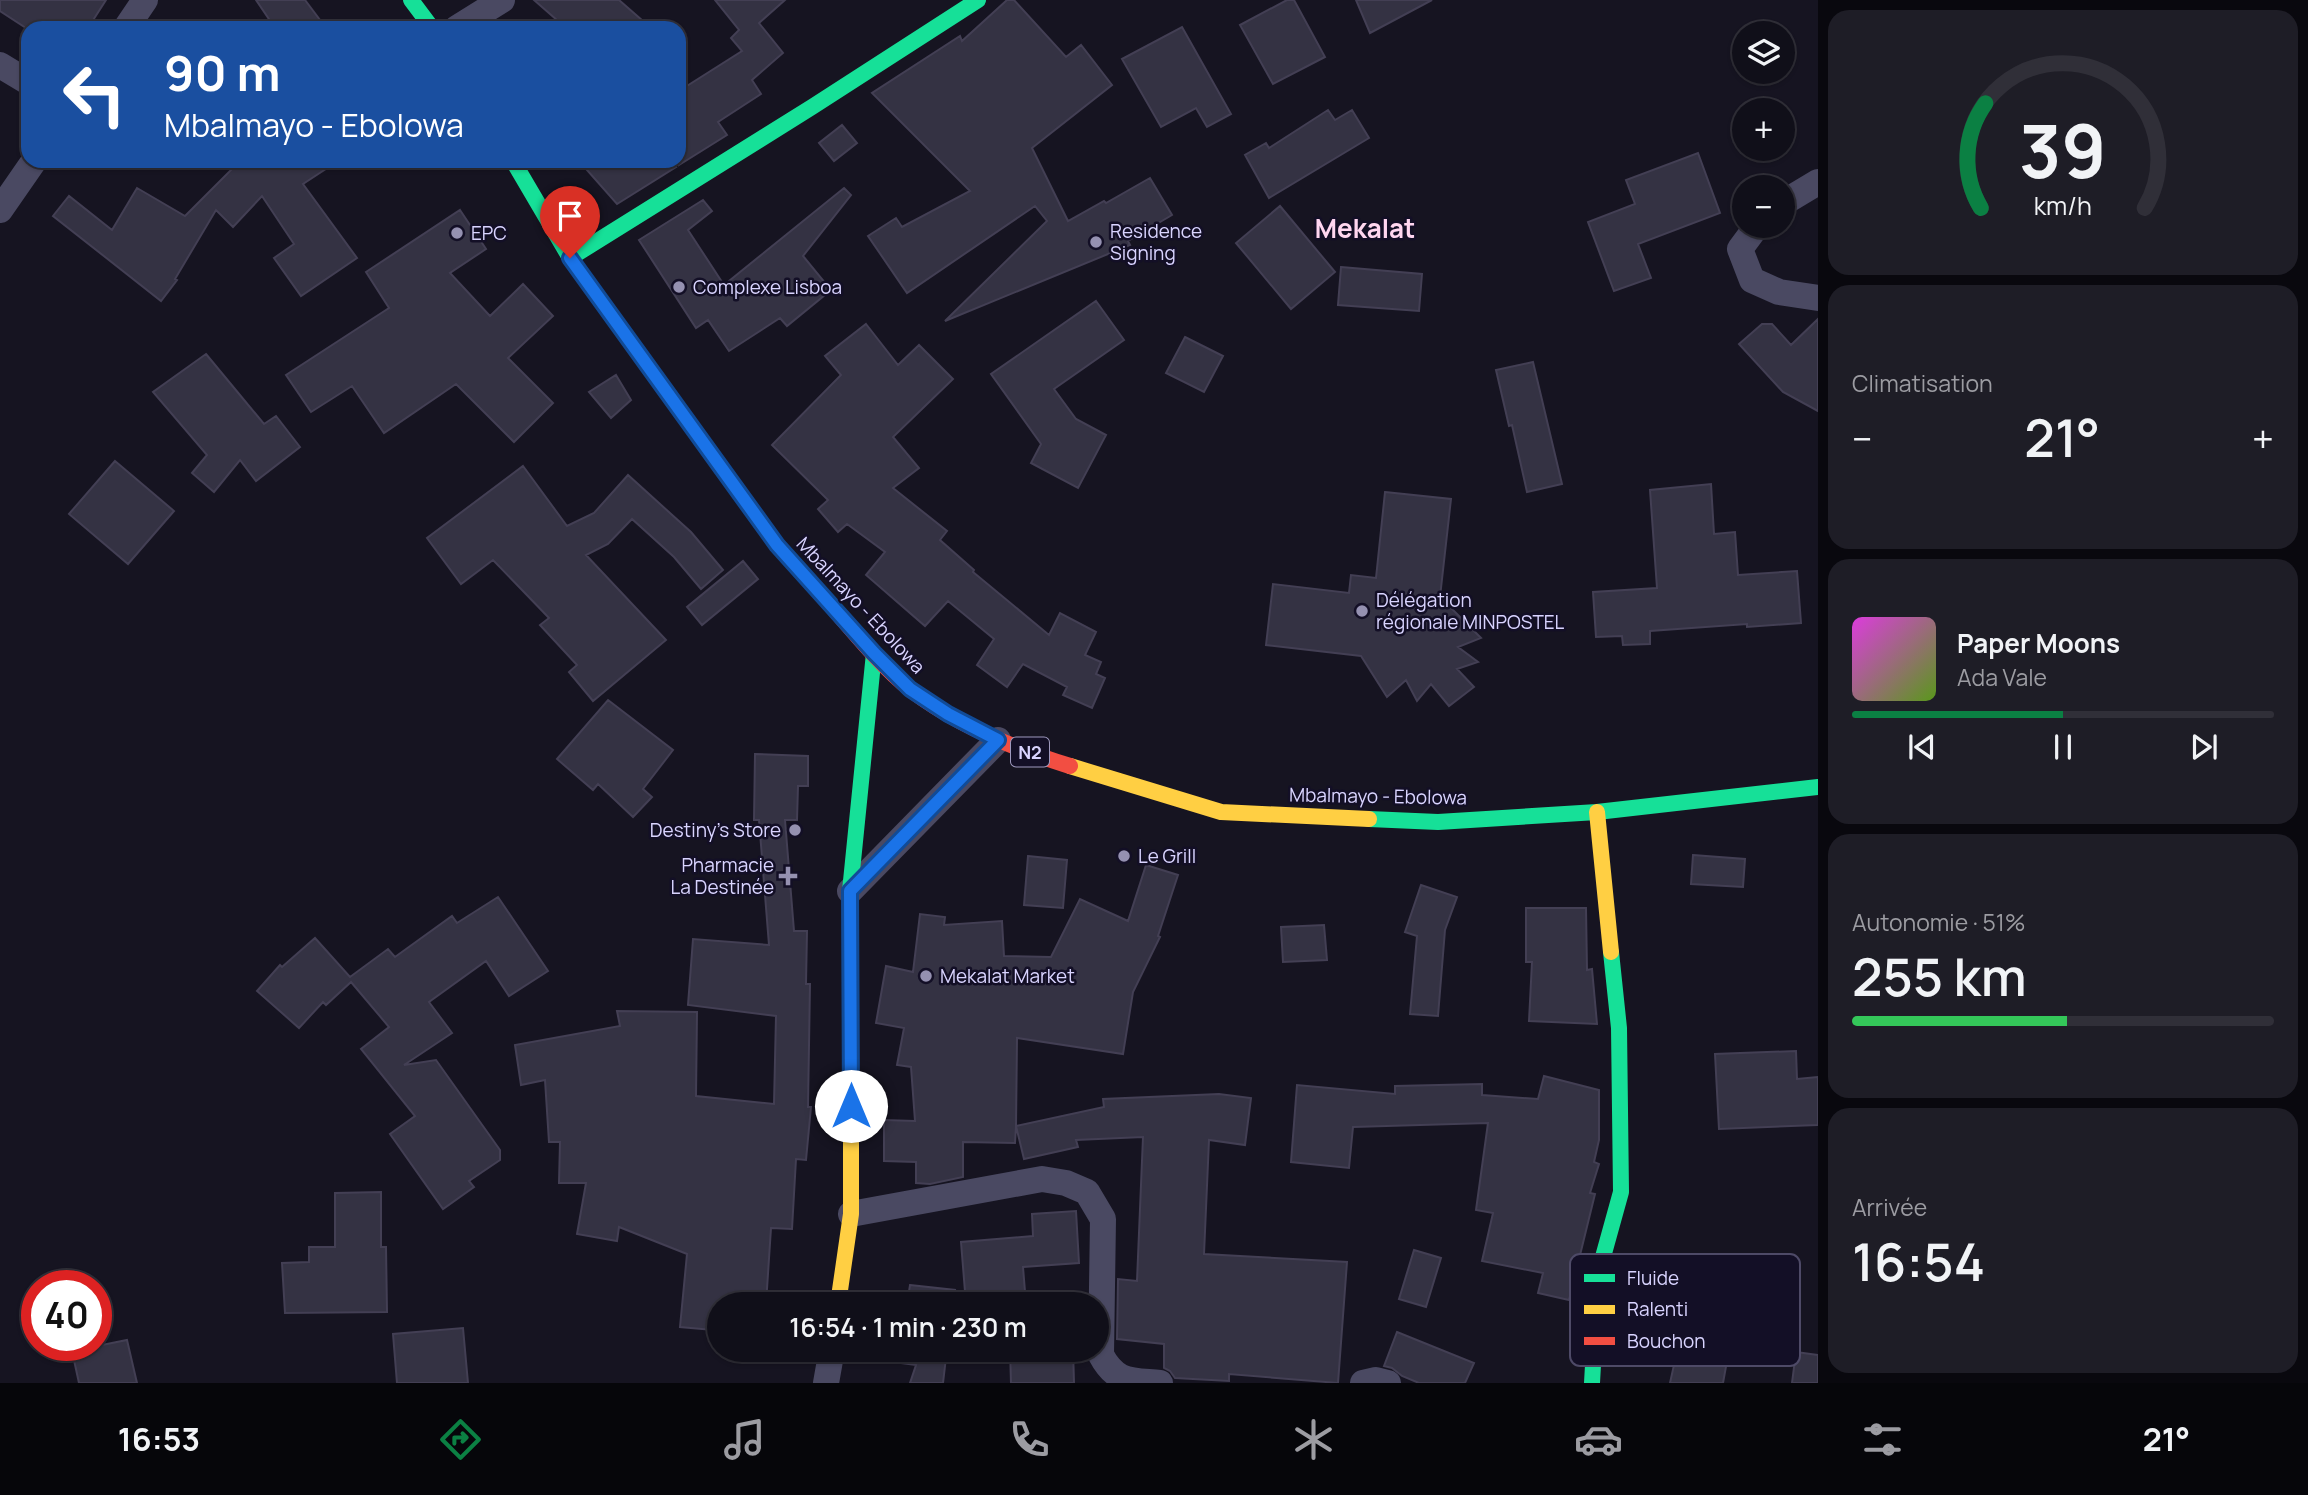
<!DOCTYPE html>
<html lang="fr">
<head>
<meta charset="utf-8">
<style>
  :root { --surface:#100f19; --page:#1e1d26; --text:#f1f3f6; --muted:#9c9ca2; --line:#302f38; --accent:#0b8043 }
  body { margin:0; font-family:Manrope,sans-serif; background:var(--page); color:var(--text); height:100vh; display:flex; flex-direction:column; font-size:26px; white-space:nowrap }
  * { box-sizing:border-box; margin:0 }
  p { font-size:23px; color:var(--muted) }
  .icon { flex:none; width:38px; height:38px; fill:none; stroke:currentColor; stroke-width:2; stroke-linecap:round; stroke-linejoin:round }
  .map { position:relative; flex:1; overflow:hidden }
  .side { display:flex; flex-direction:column; gap:10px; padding:10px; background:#09080e; width:490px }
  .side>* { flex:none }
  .banner { position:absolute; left:21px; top:21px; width:665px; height:147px; border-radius:21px; box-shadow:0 2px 5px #0004,0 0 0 2px var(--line); background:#1a4fa0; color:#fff; overflow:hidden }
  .fabs { position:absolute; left:1732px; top:21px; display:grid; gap:14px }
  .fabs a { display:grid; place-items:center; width:63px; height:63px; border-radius:50%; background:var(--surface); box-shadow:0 2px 5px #0004,0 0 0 2px var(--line); font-size:35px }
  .speed { position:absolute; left:21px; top:1270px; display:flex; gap:14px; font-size:35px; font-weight:700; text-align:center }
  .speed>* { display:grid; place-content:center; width:91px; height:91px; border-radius:50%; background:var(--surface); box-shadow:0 2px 5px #0004,0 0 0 2px var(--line); line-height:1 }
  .speed .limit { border:10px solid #d22; background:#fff; color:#111 }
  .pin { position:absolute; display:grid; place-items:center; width:60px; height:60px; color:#fff; margin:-72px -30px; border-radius:50% 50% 50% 0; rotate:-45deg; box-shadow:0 0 7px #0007 }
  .pin .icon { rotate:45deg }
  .me { position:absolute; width:77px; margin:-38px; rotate:0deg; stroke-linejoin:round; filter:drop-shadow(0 0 5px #0008) }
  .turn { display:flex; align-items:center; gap:24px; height:147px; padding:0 28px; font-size:32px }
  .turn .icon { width:91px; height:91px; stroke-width:2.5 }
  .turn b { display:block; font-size:49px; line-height:60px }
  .big { font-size:52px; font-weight:600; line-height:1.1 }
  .side .card { flex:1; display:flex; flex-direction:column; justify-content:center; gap:10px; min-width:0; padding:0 24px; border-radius:21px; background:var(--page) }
  .side .dial { align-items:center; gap:0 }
  .dial svg { height:182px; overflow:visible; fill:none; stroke:var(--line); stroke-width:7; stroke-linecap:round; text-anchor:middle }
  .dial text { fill:var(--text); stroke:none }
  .song { display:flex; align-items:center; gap:21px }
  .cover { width:84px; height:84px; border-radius:10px; background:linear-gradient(135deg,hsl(300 70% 55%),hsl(90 70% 35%)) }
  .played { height:7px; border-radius:4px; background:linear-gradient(90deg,var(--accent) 50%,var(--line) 50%) }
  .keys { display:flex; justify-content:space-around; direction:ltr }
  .heat { display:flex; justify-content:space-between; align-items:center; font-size:38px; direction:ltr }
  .charge { height:10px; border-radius:5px; background:linear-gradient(90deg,#34c759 51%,var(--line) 0) }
  .trip { position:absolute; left:707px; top:1292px; width:402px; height:70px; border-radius:35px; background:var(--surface); box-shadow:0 2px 5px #0004,0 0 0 2px var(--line); font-weight:600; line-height:70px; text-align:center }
  .tabs { display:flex; height:112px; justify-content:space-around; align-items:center; background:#06060a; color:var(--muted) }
  .tabs .icon { width:49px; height:49px }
  .tabs .selected { color:var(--accent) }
  .tabs b { font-size:32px; color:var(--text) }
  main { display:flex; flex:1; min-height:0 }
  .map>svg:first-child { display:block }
</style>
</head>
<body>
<main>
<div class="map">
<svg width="1818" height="1383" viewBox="0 0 1818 1383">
  <rect width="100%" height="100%" fill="#161421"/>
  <path fill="#343243" stroke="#433f54" stroke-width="2" d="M0,0h106l-18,28h-62l-26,-17z
    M256,0h49l21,28h-51z
    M534,0h85l32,28h-85z
    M715,0h70l-26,23 24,30 -31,27 9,14 -43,28 9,13 -48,30v-74l63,-40 -11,-13 8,-8z
    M1007,0h7l52,57 15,-12 31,40 -80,63 36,73 36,-20 2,2 44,-25 22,37 -44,26 2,4 -185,76 102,-100 -12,-15 -128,87 -39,-57 28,-18 6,9 68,-36 -98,-98 88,-57 2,5z
    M1287,0h7l31,57 -52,27 -33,-59z
    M1356,0h76l-62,33z
    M1182,27l49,87 -24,13 -11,-19 -35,19 -39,-68z
    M1328,110l7,10 17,-10 17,28 -100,60 -24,-43 21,-12 3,5z
    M842,125l15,18 -23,18 -15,-18z
    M1698,153l22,60 -82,31 13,34 -37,13 -26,-69 47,-18 -9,-24z
    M240,161h98l-35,23 54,74 -56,38 -27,-38 20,-14 -32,-48 -29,31 -17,-17 -41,69 2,1 -16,21 -108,-85 16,-20 43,34 25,-42 48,28z
    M579,161h91l6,6 -59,37z
    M844,188l7,7 -48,61 28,34 -44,36 -7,-8 -51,33 -21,-31 -12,8 -57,-88 64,-40 9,11 -24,19 36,55z
    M1280,206l55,66 -44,37 -55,-66z
    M460,210l26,39 -36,24 40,43 33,-32 30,32 -45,42 45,45 -39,39 -58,-58 -72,49 -32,-47 -41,26 -25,-37 103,-67 -23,-36z
    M1341,267l81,7 -3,37 -81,-6z
    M1096,301l28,39 -70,49 22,30 30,16 -28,53 -47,-25 10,-19 -50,-70z
    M1818,319v92l-35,-19 -44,-48 23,-20h10l19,21z
    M866,324l32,41 21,-20 34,34 -60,58 26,31 -26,20 54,43 -7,9 34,30 -1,2 76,63 11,-22 36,19 -11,23 16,7 -5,12 9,4 -13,30 -29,-13 4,-8 -44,-23 -16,23 -30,-22 17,-26 -46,-38 -23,25 -59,-51 19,-23 -38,-28 -9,8 -20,-23 10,-9 -56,-55 69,-70 -16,-19z
    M1185,337l38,19 -19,36 -38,-19z
    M206,354l58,70 12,-8 24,31 -44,34 -16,-21 -26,32 -22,-19 15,-18 -54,-63z
    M1533,362l29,122 -35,8 -15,-67 -3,1 -13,-56z
    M616,375l15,25 -20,18 -22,-26z
    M115,461l59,50 -46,53 -59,-50z
    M523,466l44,60 27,-13 34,-38 63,57 32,38 -22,19 -27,-32 -42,-38 -24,25 -22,11 80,85 -73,61 -24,-29 8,-7 -37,-40 9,-7 -56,-58 -32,24 -34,-46z
    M1711,484l3,50 21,-2 3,43 59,-4 4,52 -54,4v-3l-97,7v13l-27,1 -1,-9 -26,1 -3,-45 64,-4 -7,-98z
    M1385,492l66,7 -11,98 41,41 -23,9 20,15 -21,7 17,18 -25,19 -18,-22 -14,17 -11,-21 -19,17 -26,-41 -95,-11 7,-61 76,9 2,-18 25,3z
    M743,561l15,18 -56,46 -15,-18z
    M608,700l65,50 -30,39 9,8 -19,20 -35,-33 -5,6 -36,-31z
    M755,754l53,2v30h-10l-1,34h-12l9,111h13l-1,53h4l-2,123h3l-5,53 -10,-1 -4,70 -21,-1 -5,76h-47v22h-5l-1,4 -33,-3 7,-73 -68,-27 -2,14 -40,-7 9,-51h-27l1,-41h-11l-4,-62 -24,5 -6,-40 105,-19 -3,-15 80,1 -1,84 78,8 2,-88 -88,-11 5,-66 76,6 -10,-125h-5z
    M1693,855l52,4 -2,28 -52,-3z
    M1028,856l39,4 -4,48 -39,-3z
    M1146,865l32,10 -20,61 2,1 -27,55 -10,62 -106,-16 -1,88 88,-19 -1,-8 116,-5 32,4 -6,47 -36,-5 -5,114 143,8 -9,121 -109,-9v7l-54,-3 -5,-7 -6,-3v-24l-47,-5 1,-60 19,2 6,-144 -67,3 2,7 -54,12 -8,-33 -1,17 -52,-1v35l-33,7 -14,-1v-21l-32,-1v-41l31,1 -4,-54 -14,-2 7,-37 -28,-5 10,-57 27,6 7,-58 25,3 -1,8 58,-4 2,35 47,1 29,-58 48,22z
    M1421,885l36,12 -12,33 -7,86 -28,-2 7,-78 -12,-4z
    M498,897l50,74 -39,25 -23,-35 -57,41 23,31 -48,32 32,-5 64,90v10l-31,21 5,6 -31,22 -53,-75 25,-18 -54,-67 28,-22 -38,-45 -25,23 -3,-3 -24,26 -42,-37 23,-26 2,2 33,-29 35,39 38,-28 7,8 57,-41 5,7z
    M1526,908h60l1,62 5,-1 5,55 -68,-3 3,-59h-6z
    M1324,925l3,35 -44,2 -2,-35z
    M1796,1051l1,28 21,-2v48l-99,4 -4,-75z
    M1544,1076l55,14v50l-5,22 5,2 -9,29 5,1 -26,106 -31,-7 5,-20 -61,-12 11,-48 -17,-3 12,-87 -135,4 -4,41 -58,-6 6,-77 98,9v-8l87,-2v11l56,4z
    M381,1192v55h5l1,65 -102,1 -3,-50 27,-1v-15h26v-54z
    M1076,1211l3,52 -56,4 3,37h-60l-5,-62 72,-6 -1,-22z
    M1414,1250l27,8 -15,49 -27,-8z
    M910,1285l45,5 -2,14h-46z
    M1622,1326l47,4 76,15 -3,18 -15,-2 -4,22h-53l6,-27 -56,-6z
    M463,1328l5,55h-71l-4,-49z
    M1397,1332l77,31 -9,20h-46l-17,-7 -10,-8 -8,-2z
    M127,1340l10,43h-58l-7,-32z
    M901,1349h46l-4,34h-33l6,-18 -16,-2z
    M1010,1349h63l1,34h-63z
    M1796,1352l22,3v28h-26z"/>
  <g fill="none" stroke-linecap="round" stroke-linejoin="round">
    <path stroke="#4a4962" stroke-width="26" d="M126,28l19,-28
      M457,28l45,-28
      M0,65l28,17
      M1783,203l35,-21
      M0,210l34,-49
      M1757,226l-17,23 12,31 27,12 39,6
      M850,891l148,-151
      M851,1214l191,-35 24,4 21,9 16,27 -2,136c15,28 29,25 59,28
      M826,1383l6,-34
      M1363,1383l13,-3 12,3"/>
    <path stroke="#16e098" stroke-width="16" d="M411,0l21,28
      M513,161l57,97 207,287 42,47
      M570,258l242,-151 166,-107
      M1369,819l69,3 159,-10 221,-25
      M851,1083l-1,-192 24,-238
      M1592,1383l6,-108 23,-83 -2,-164 -8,-76"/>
    <path stroke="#ffcf43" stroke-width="16" d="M1070,766l151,46 148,7
      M1597,812l14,140
      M838,1304l13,-90v-131"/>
    <path stroke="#f24e42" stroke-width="16" d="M819,592c28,31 59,72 92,98 46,35 104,59 159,76"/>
  </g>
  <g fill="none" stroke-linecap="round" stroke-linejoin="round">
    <defs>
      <path id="route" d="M570,258l207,287 97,108 36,36 38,25 50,26 -148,151 1,215"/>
    </defs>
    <use href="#route" stroke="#114b97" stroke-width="18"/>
    <use href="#route" stroke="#1a73e8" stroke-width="12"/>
  </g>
  <g fill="#9591b1" stroke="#130f26" stroke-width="2.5">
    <circle cx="457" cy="233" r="7"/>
    <circle cx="1096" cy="242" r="7"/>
    <circle cx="679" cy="287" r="7"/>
    <circle cx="1362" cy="611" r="7"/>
    <circle cx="795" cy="830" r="7"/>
    <circle cx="1124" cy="856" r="7"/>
    <path d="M784.5 865.5h7v7h7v7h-7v7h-7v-7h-7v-7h7z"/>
    <circle cx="926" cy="976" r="7"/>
  </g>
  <g text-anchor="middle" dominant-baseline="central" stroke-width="5" stroke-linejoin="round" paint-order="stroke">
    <rect fill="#130f26" stroke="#9e99be" stroke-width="2" x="1011" y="737.5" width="38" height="29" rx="5"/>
    <g font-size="18" font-weight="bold" fill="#d9d4ff">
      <text x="1030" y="752">N2</text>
    </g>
    <g font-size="19" fill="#d9d4ff" stroke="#130f26" text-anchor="start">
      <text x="1110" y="231">Residence<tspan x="1110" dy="22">Signing</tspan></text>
      <text x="471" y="233">EPC</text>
      <text x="693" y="287">Complexe Lisboa</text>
      <text x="1376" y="600">Délégation<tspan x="1376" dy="22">régionale MINPOSTEL</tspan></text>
      <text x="781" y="830" text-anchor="end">Destiny’s Store</text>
      <text x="1138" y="856">Le Grill</text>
      <text x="774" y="865" text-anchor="end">Pharmacie<tspan x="774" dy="22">La Destinée</tspan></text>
      <text x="940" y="976">Mekalat Market</text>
    </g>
    <g font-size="19" fill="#d9d4ff" stroke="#130f26">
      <text transform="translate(861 605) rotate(47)">Mbalmayo - Ebolowa</text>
      <text transform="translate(1378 796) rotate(1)">Mbalmayo - Ebolowa</text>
    </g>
    <g font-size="26" font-weight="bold" fill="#ffd6f0" stroke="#130f26">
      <text x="1365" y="228">Mekalat</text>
    </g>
  </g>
  <rect x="1570" y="1254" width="230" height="112" rx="10" fill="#130f26" stroke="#4e4a67" stroke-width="2"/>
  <rect x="1584" y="1274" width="31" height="8" fill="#16e098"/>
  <rect x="1584" y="1305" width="31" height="9" fill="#ffcf43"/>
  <rect x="1584" y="1337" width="31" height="8" fill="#f24e42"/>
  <g font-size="19" fill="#d9d4ff">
    <text x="1627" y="1285">Fluide</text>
    <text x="1627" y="1316">Ralenti</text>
    <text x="1627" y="1348">Bouchon</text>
  </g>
</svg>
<div class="fabs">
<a><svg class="icon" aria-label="layers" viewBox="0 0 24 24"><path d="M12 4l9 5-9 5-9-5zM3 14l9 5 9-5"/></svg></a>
<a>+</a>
<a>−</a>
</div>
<div class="speed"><div class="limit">40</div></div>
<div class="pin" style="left:570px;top:258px;background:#d93025"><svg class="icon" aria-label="arrive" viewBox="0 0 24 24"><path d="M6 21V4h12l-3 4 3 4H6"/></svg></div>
<svg class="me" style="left:851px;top:1106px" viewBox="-20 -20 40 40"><circle r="19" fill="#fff"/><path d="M0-13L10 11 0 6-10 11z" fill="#1a73e8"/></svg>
<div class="trip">16:54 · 1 min · 230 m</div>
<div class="banner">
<div class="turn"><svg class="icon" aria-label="left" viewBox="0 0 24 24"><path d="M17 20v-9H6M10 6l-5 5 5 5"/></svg><div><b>90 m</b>Mbalmayo - Ebolowa</div></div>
</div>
</div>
<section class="side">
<div class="card dial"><svg viewBox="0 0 100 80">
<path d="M14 69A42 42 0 1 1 86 69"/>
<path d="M14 69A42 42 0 0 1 16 23" stroke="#0b8043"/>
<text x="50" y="56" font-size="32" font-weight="700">39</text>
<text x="50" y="72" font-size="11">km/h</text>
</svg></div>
<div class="card"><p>Climatisation</p>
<div class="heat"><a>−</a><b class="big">21°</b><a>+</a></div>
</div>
<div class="card">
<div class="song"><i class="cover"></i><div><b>Paper Moons</b><p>Ada Vale</p></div></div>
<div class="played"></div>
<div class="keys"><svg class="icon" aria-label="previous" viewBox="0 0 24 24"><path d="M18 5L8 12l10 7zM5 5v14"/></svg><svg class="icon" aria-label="pause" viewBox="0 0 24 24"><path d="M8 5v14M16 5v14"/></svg><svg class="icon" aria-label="next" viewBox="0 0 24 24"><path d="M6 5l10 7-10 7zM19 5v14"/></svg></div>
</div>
<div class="card"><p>Autonomie · 51%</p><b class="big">255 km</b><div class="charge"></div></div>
<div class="card"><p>Arrivée</p><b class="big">16:54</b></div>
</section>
</main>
<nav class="tabs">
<b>16:53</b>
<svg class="icon selected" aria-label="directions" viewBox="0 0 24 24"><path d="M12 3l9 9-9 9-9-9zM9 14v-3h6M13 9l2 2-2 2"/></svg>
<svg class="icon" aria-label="music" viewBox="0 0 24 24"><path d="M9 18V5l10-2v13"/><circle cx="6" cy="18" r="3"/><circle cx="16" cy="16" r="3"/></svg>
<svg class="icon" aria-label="phone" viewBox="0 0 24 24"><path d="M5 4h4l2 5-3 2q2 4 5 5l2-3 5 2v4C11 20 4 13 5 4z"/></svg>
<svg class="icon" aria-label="climate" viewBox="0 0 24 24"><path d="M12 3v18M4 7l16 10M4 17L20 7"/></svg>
<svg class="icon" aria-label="car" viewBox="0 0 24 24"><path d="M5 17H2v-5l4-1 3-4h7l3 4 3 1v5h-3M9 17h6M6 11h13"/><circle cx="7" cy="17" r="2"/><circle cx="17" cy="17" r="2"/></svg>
<svg class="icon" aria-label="filters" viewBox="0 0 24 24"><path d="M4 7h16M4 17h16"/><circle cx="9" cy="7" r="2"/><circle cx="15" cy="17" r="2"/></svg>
<b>21°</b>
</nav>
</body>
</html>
